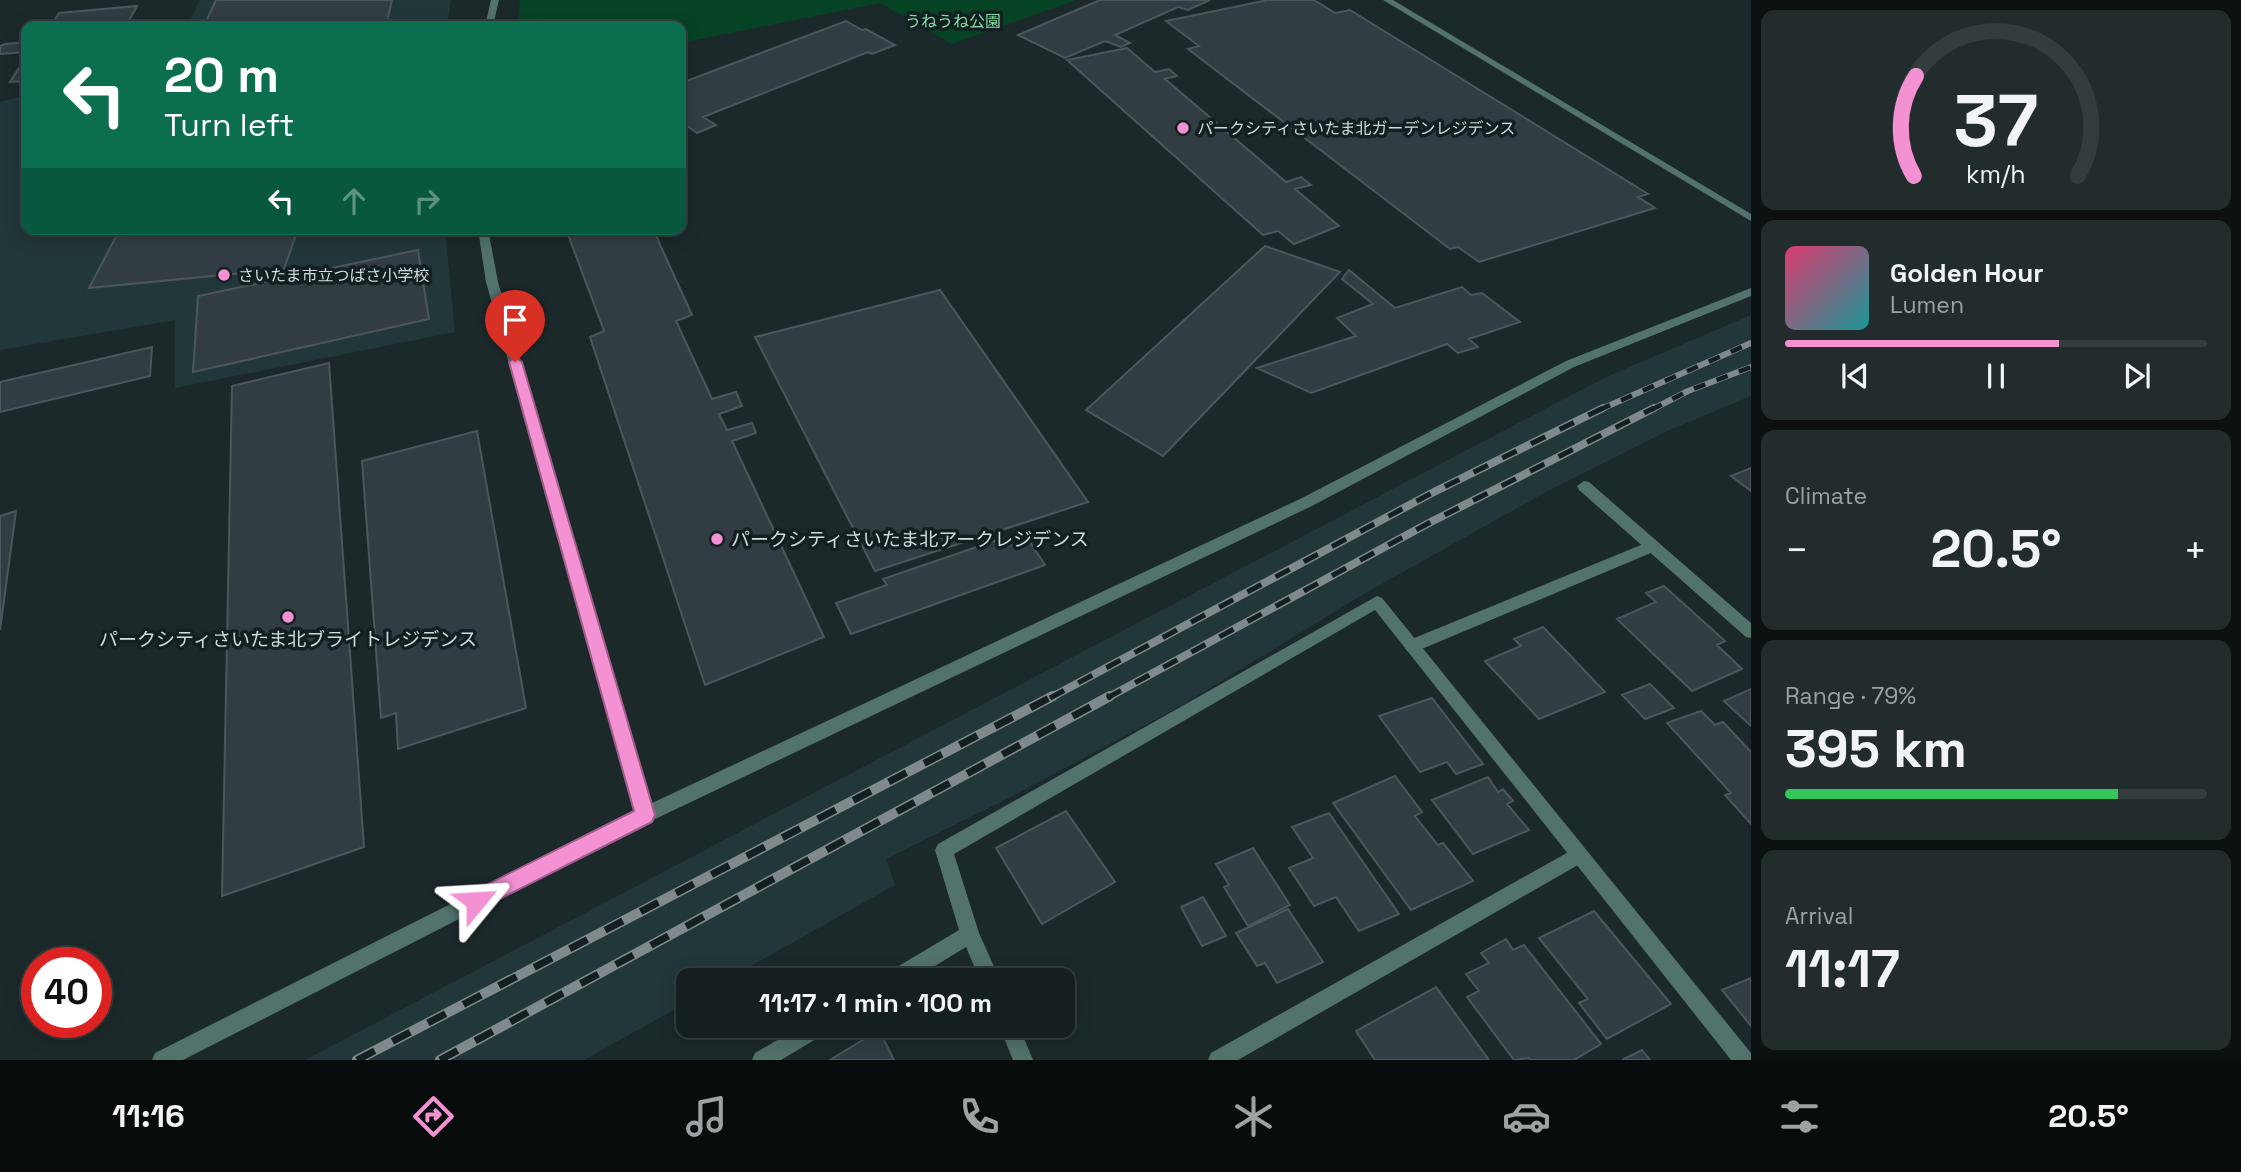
<!DOCTYPE html>
<html lang="en">
<head>
<meta charset="utf-8">
<style>
  :root { --surface:#151f20; --page:#222c2d; --text:#f1f3f6; --muted:#9da2a5; --line:#343d3e; --accent:#f491d3 }
  body { margin:0; font-family:"Space Grotesk","Noto Sans JP",sans-serif; background:var(--page); color:var(--text); height:100vh; display:flex; flex-direction:column; font-size:26px; white-space:nowrap }
  * { box-sizing:border-box; margin:0 }
  p { font-size:23px; color:var(--muted) }
  .icon { flex:none; width:38px; height:38px; fill:none; stroke:currentColor; stroke-width:2; stroke-linecap:round; stroke-linejoin:round }
  .map { position:relative; flex:1; overflow:hidden }
  .side { display:flex; flex-direction:column; gap:10px; padding:10px; background:#0c1112; width:490px }
  .side>* { flex:none }
  .banner { position:absolute; left:21px; top:21px; width:665px; height:214px; border-radius:14px; box-shadow:0 4px 18px #0003,0 0 0 2px var(--line); background:#0b6e4f; color:#fff; overflow:hidden }
  .speed { position:absolute; left:21px; top:947px; display:flex; gap:14px; font-size:35px; font-weight:700; text-align:center }
  .speed>* { display:grid; place-content:center; width:91px; height:91px; border-radius:50%; background:var(--surface); box-shadow:0 4px 18px #0003,0 0 0 2px var(--line); line-height:1 }
  .speed .limit { border:10px solid #d22; background:#fff; color:#111 }
  .pin { position:absolute; display:grid; place-items:center; width:60px; height:60px; color:#fff; margin:-72px -30px; border-radius:50% 50% 50% 0; rotate:-45deg; box-shadow:0 0 7px #0007 }
  .pin .icon { rotate:45deg }
  .me { position:absolute; width:77px; margin:-38px; rotate:63deg; stroke-linejoin:round; filter:drop-shadow(0 0 5px #0008) }
  .turn { display:flex; align-items:center; gap:24px; height:147px; padding:0 28px; font-size:32px }
  .turn .icon { width:91px; height:91px; stroke-width:2.5 }
  .turn b { display:block; font-size:49px; line-height:60px }
  .lanes { display:flex; align-items:center; height:66px; padding:0 28px; background:#0003; justify-content:center; gap:35px; direction:ltr }
  .lanes .off { opacity:.35 }
  .big { font-size:52px; font-weight:700; line-height:1.1 }
  .side .card { flex:1; display:flex; flex-direction:column; justify-content:center; gap:10px; min-width:0; padding:0 24px; border-radius:14px; background:var(--page) }
  .side .dial { align-items:center; gap:0 }
  .dial svg { height:182px; overflow:visible; fill:none; stroke:var(--line); stroke-width:7; stroke-linecap:round; text-anchor:middle }
  .dial text { fill:var(--text); stroke:none }
  .song { display:flex; align-items:center; gap:21px }
  .cover { width:84px; height:84px; border-radius:10px; background:linear-gradient(135deg,hsl(340 70% 55%),hsl(180 70% 35%)) }
  .played { height:7px; border-radius:4px; background:linear-gradient(90deg,var(--accent) 65%,var(--line) 65%) }
  .keys { display:flex; justify-content:space-around; direction:ltr }
  .heat { display:flex; justify-content:space-between; align-items:center; font-size:38px; direction:ltr }
  .charge { height:10px; border-radius:5px; background:linear-gradient(90deg,#34c759 79%,var(--line) 0) }
  .trip { position:absolute; left:676px; top:968px; width:399px; height:70px; border-radius:14px; background:var(--surface); box-shadow:0 4px 18px #0003,0 0 0 2px var(--line); font-weight:700; line-height:70px; text-align:center }
  .tabs { display:flex; height:112px; justify-content:space-around; align-items:center; background:#080c0d; color:var(--muted) }
  .tabs .icon { width:49px; height:49px }
  .tabs .current { color:var(--accent) }
  .tabs b { font-size:32px; color:var(--text) }
  main { display:flex; flex:1; min-height:0 }
  .map>svg:first-child { display:block }
</style>
</head>
<body>
<main>
<div class="map">
<svg width="1751" height="1060" viewBox="0 0 1751 1060">
  <rect width="100%" height="100%" fill="#1c292b"/>
  <path fill="#22373a" d="M200,0h251l-4,26h-260z
    M26,95v134h419l10,103 -280,56v-68l-175,30v-248z
    M1751,315v81l-84,35 -123,62 -182,102 -178,109 -171,92 -127,63 9,26 -169,95h-38v22l-104,58h-279l1301,-683z"/>
  <path fill="#054324" d="M520,0h556l-124,44 -72,-41 -199,40v-17h-163z"/>
  <path fill="#323d43" stroke="#4b575d" stroke-width="2" d="M216,0h176l-6,26h-182z
    M1100,0h110l-22,10 -10,-3 -63,28 15,8 -9,4 -16,-6 -40,17 -47,-23z
    M1268,0h46l21,13 15,-3 298,184 -10,3 17,11 -176,54 -21,-15 -8,2 -262,-200 11,-3 -33,-25z
    M137,6l-11,20h-75l8,-13z
    M846,21l16,9 4,-1 29,16 -23,9 -4,-2 -165,65 13,8 -19,8 -11,-8 -5,2v-44z
    M26,42v10l-26,2v-8l5,-2z
    M1127,48l28,24 14,-3 8,7 -12,3 121,103 15,-5 10,8 -16,4 44,37 -45,18 -16,-13 -15,4 -196,-175z
    M26,57v24l-16,1z
    M120,229h178l-14,40 -195,19z
    M566,229h87l39,86 -16,6 36,78 24,-7 6,14 -23,8 8,16 25,-7 4,10 -24,8 92,196 -119,48 -115,-348 14,-6z
    M1265,246l75,26 -177,184 -77,-46z
    M418,250l11,69 -236,53 5,-76z
    M1349,270l46,38 67,-21 9,8 11,-2 38,29 -51,17 9,8 -20,6 -11,-9 -136,49 -54,-25 99,-32 -19,-18 36,-14 -31,-25z
    M940,290l148,212 -213,69 -120,-234z
    M152,347l-2,29 -150,36v-30z
    M329,363l35,484 -142,49 10,-510z
    M477,431l49,277 -128,41 -2,-36 -15,5 -19,-257z
    M1751,468v23l-20,-15z
    M16,511l-16,119v-114z
    M1003,538l5,8 20,-7 17,26 -194,69 -15,-31 51,-18 -4,-6z
    M1664,586l61,55 -8,4 25,24 -50,22 -75,-72 39,-17 -10,-9z
    M1543,627l62,65 -66,27 -54,-58 36,-15 -7,-7z
    M1650,684l24,24 -29,11 -23,-24z
    M1751,689v37l-27,-25z
    M1432,698l51,66 -27,10 -9,-12 -27,10 -41,-56z
    M1701,711l14,14 8,-3 28,30v72l-26,-29 6,-2 -64,-70z
    M1395,776l27,36 -7,4 23,29 5,-2 30,38 -62,29 -78,-107z
    M1488,777l10,15 5,-3 10,12 -6,3 22,26 -56,24 -41,-54z
    M1066,811l49,71 -73,42 -46,-76z
    M1329,813l70,101 -40,17 -23,-34 -22,9 -25,-38 24,-10 -21,-31z
    M1253,848l37,57 -42,21 -24,-39 5,-2 -13,-21z
    M1203,897l23,39 -24,10 -21,-39z
    M1288,909l35,53 -46,21 -12,-20 -8,3 -21,-33z
    M1594,911l77,93 -64,35 -28,-36 9,-4 -49,-61z
    M1506,939l7,11 11,-5 77,99 -27,16h-43l-2,-2 -15,2 -47,-63 12,-6 -13,-17 23,-11 -8,-10z
    M1751,978v48l-29,-36z
    M1436,987l53,73h-114l-19,-29z
    M879,1030l15,30h-64z
    M1642,1050l8,10h-28z"/>
  <g fill="none" stroke-linecap="round" stroke-linejoin="round">
    <path fill="#52726c" fill-rule="evenodd" d="M1653,540l5,2 2,4 -2,4 -241,101 -5,2 -5,-2 -3,-5 3,-5z
      M1579,846l6,3 3,6 -3,6 -347,199h-30l3,-7z"/>
    <path fill="#52726c" fill-rule="evenodd" d="M1584,481l5,1 162,141v15l-5,-1 -167,-147 -2,-4z
      M1377,596l5,2 369,455v7h-20l-356,-450 -421,244 25,79 21,47h-20l-14,-33 -54,33h-28l3,-7 72,-43 -24,-80 3,-6z
      M801,1026h28l-3,7 -45,27h-29l3,-7z
      M999,1026h20l14,34h-20z"/>
    <path fill="#52726c" fill-rule="evenodd" d="M491,0h8l-6,26h-8z
      M1383,0h10l358,214v7z
      M478,229h10l10,53 152,522 652,-306 264,-137 185,-73v8l-177,71 -262,139 -661,315 -468,239h-31l3,-7 480,-242 -149,-529z"/>
    <defs>
      <path id="rail-far2" d="M1599,410l152,-67
        M1651,410l37,-19 63,-24"/>
      <path id="rail-far1" d="M1050,698l380,-204 173,-86
        M1107,698l320,-174 227,-116"/>
      <path id="rail" d="M357,1060l696,-364
        M440,1060l670,-364"/>
    </defs>
    <use href="#rail-far2" stroke="#808a8c" stroke-width="6"/>
    <use href="#rail-far1" stroke="#808a8c" stroke-width="8"/>
    <use href="#rail" stroke="#808a8c" stroke-width="10"/>
    <use href="#rail-far2" stroke="#131f21" stroke-width="4.5" stroke-dasharray="12" stroke-linecap="butt"/>
    <use href="#rail-far1" stroke="#131f21" stroke-width="5" stroke-dasharray="16" stroke-linecap="butt"/>
    <use href="#rail" stroke="#131f21" stroke-width="7" stroke-dasharray="20" stroke-linecap="butt"/>
  </g>
  <path fill="#f491d3" stroke="#9f5e89" stroke-width="2" d="M515,357l7,5 133,453 -3,7 -176,89 -8,-3 -3,-7 3,-7 166,-83 -125,-449z"/>
  <g fill="#f491d3" stroke="#131f21" stroke-width="2.5">
    <circle cx="1183" cy="128" r="7"/>
    <circle cx="224" cy="275" r="7"/>
    <circle cx="717" cy="539" r="7"/>
    <circle cx="288" cy="617" r="7"/>
  </g>
  <g text-anchor="middle" dominant-baseline="central" stroke-width="7" stroke-linejoin="round" paint-order="stroke">
    <g font-size="16" fill="#84dca4" stroke="#131f21">
      <text x="953" y="21">うねうね公園</text>
    </g>
    <g font-size="16" fill="#d2dbdc" stroke="#131f21" text-anchor="start">
      <text x="1197" y="128">パークシティさいたま北ガーデンレジデンス</text>
      <text x="238" y="275">さいたま市立つばさ小学校</text>
    </g>
    <g font-size="19" fill="#d2dbdc" stroke="#131f21" text-anchor="start">
      <text x="731" y="539">パークシティさいたま北アークレジデンス</text>
      <text x="288" y="639" text-anchor="middle">パークシティさいたま北ブライトレジデンス</text>
    </g>
  </g>
</svg>
<div class="speed"><div class="limit">40</div></div>
<div class="pin" style="left:515px;top:362px;background:#d93025"><svg class="icon" aria-label="arrive" viewBox="0 0 24 24"><path d="M6 21V4h12l-3 4 3 4H6"/></svg></div>
<svg class="me" style="left:476px;top:901px" viewBox="-20 -20 40 40"><path d="M0-17L14 15 0 8-14 15z" fill="#f491d3" stroke="#fff" stroke-width="4"/></svg>
<div class="trip">11:17 · 1 min · 100 m</div>
<div class="banner">
<div class="turn"><svg class="icon" aria-label="left" viewBox="0 0 24 24"><path d="M17 20v-9H6M10 6l-5 5 5 5"/></svg><div><b>20 m</b>Turn left</div></div>
<div class="lanes"><svg class="icon" aria-label="left" viewBox="0 0 24 24"><path d="M17 20v-9H6M10 6l-5 5 5 5"/></svg><svg class="icon off" aria-label="ahead" viewBox="0 0 24 24"><path d="M12 20V5M6 11l6-6 6 6"/></svg><svg class="icon off" aria-label="right" viewBox="0 0 24 24"><path d="M7 20v-9h11M14 6l5 5-5 5"/></svg></div>
</div>
</div>
<section class="side">
<div class="card dial"><svg viewBox="0 0 100 80">
<path d="M14 69A42 42 0 1 1 86 69"/>
<path d="M14 69A42 42 0 0 1 15 25" stroke="#f491d3"/>
<text x="50" y="56" font-size="32" font-weight="700">37</text>
<text x="50" y="72" font-size="11">km/h</text>
</svg></div>
<div class="card">
<div class="song"><i class="cover"></i><div><b>Golden Hour</b><p>Lumen</p></div></div>
<div class="played"></div>
<div class="keys"><svg class="icon" aria-label="previous" viewBox="0 0 24 24"><path d="M18 5L8 12l10 7zM5 5v14"/></svg><svg class="icon" aria-label="pause" viewBox="0 0 24 24"><path d="M8 5v14M16 5v14"/></svg><svg class="icon" aria-label="next" viewBox="0 0 24 24"><path d="M6 5l10 7-10 7zM19 5v14"/></svg></div>
</div>
<div class="card"><p>Climate</p>
<div class="heat"><a>−</a><b class="big">20.5°</b><a>+</a></div>
</div>
<div class="card"><p>Range · 79%</p><b class="big">395 km</b><div class="charge"></div></div>
<div class="card"><p>Arrival</p><b class="big">11:17</b></div>
</section>
</main>
<nav class="tabs">
<b>11:16</b>
<svg class="icon current" aria-label="directions" viewBox="0 0 24 24"><path d="M12 3l9 9-9 9-9-9zM9 14v-3h6M13 9l2 2-2 2"/></svg>
<svg class="icon" aria-label="music" viewBox="0 0 24 24"><path d="M9 18V5l10-2v13"/><circle cx="6" cy="18" r="3"/><circle cx="16" cy="16" r="3"/></svg>
<svg class="icon" aria-label="phone" viewBox="0 0 24 24"><path d="M5 4h4l2 5-3 2q2 4 5 5l2-3 5 2v4C11 20 4 13 5 4z"/></svg>
<svg class="icon" aria-label="climate" viewBox="0 0 24 24"><path d="M12 3v18M4 7l16 10M4 17L20 7"/></svg>
<svg class="icon" aria-label="car" viewBox="0 0 24 24"><path d="M5 17H2v-5l4-1 3-4h7l3 4 3 1v5h-3M9 17h6M6 11h13"/><circle cx="7" cy="17" r="2"/><circle cx="17" cy="17" r="2"/></svg>
<svg class="icon" aria-label="filters" viewBox="0 0 24 24"><path d="M4 7h16M4 17h16"/><circle cx="9" cy="7" r="2"/><circle cx="15" cy="17" r="2"/></svg>
<b>20.5°</b>
</nav>
</body>
</html>
